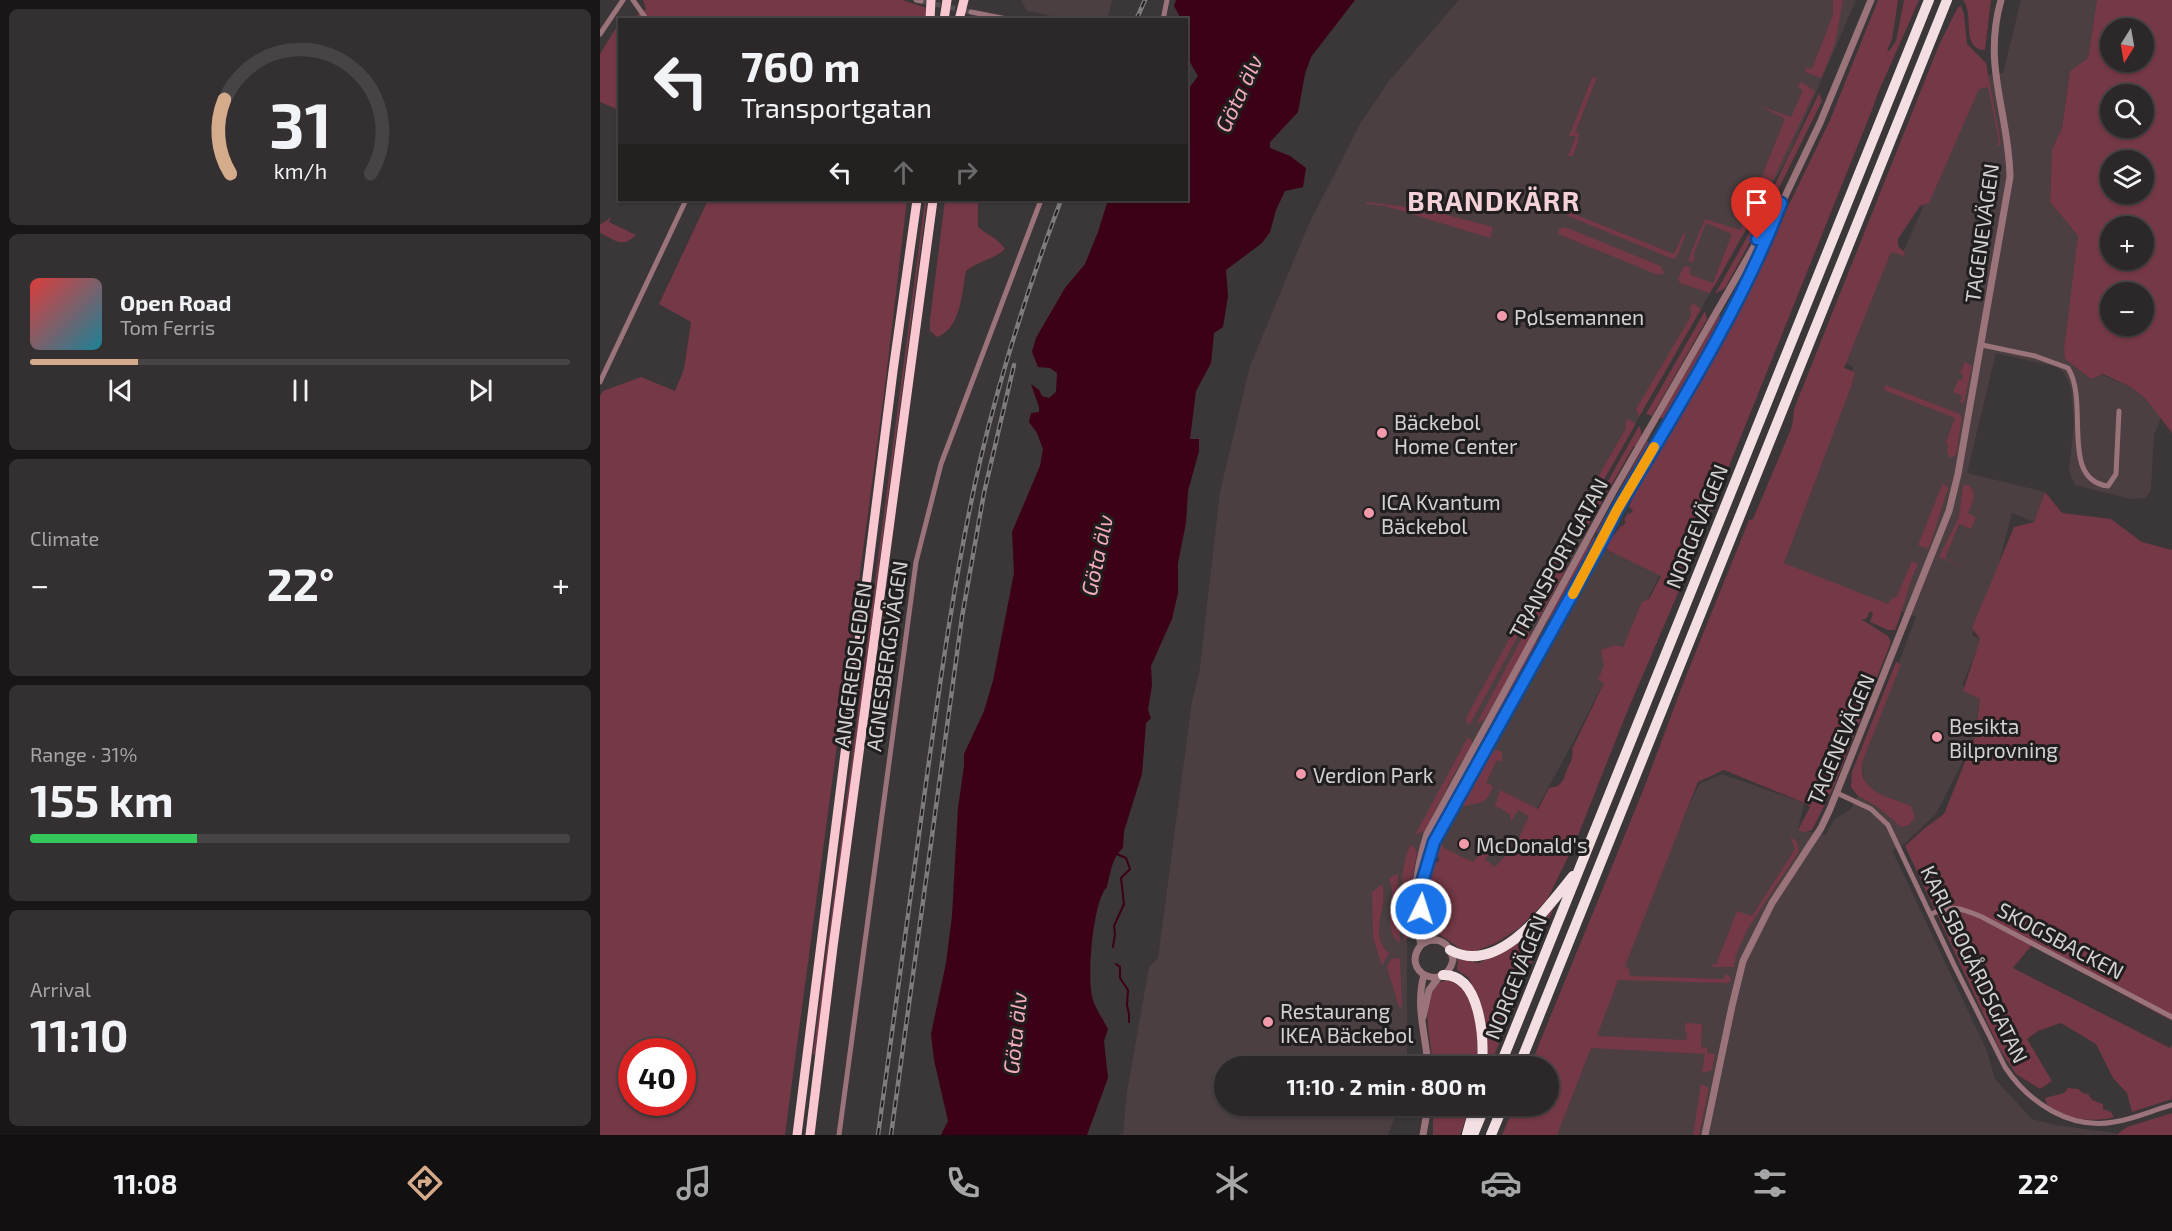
<!DOCTYPE html>
<html lang="en">
<head>
<meta charset="utf-8">
<style>
  :root { --surface:#2c2829; --page:#343031; --text:#f1f3f6; --muted:#a6a6a8; --line:#484446; --accent:#d6ab8b }
  body { margin:0; font-family:"Exo 2",sans-serif; background:var(--page); color:var(--text); height:100vh; display:flex; flex-direction:column; font-size:22px; white-space:nowrap }
  * { box-sizing:border-box; margin:0 }
  p { font-size:20px; color:var(--muted) }
  .icon { flex:none; width:33px; height:33px; fill:none; stroke:currentColor; stroke-width:2; stroke-linecap:round; stroke-linejoin:round }
  .map { position:relative; flex:1; overflow:hidden }
  .drawer { display:flex; flex-direction:column; gap:9px; padding:9px; background:#181617; width:600px }
  .drawer>* { flex:none }
  .banner { position:absolute; left:18px; top:18px; width:570px; height:183px; border-radius:0px; box-shadow:0 2px 4px #0004,0 0 0 2px var(--line); background:#2c2829; color:var(--text); overflow:hidden }
  .needle { width:39px; rotate:191deg }
  .fabs { position:absolute; left:1500px; top:18px; display:grid; gap:12px }
  .fabs a { display:grid; place-items:center; width:54px; height:54px; border-radius:50%; background:var(--surface); box-shadow:0 2px 4px #0004,0 0 0 2px var(--line); font-size:30px }
  .speed { position:absolute; left:18px; top:1038px; display:flex; gap:12px; font-size:30px; font-weight:700; text-align:center }
  .speed>* { display:grid; place-content:center; width:78px; height:78px; border-radius:50%; background:var(--surface); box-shadow:0 2px 4px #0004,0 0 0 2px var(--line); line-height:1 }
  .speed .limit { border:9px solid #d22; background:#fff; color:#111 }
  .pin { position:absolute; display:grid; place-items:center; width:51px; height:51px; color:#fff; margin:-62px -26px; border-radius:50% 50% 50% 0; rotate:-45deg; box-shadow:0 0 6px #0007 }
  .pin .icon { rotate:45deg }
  .me { position:absolute; width:66px; margin:-33px; rotate:4deg; stroke-linejoin:round; filter:drop-shadow(0 0 4px #0008) }
  .turn { display:flex; align-items:center; gap:21px; height:126px; padding:0 24px; font-size:27px }
  .turn .icon { width:78px; height:78px; stroke-width:2.5 }
  .turn b { display:block; font-size:42px; line-height:51px }
  .lanes { display:flex; align-items:center; height:57px; padding:0 24px; background:#0003; justify-content:center; gap:30px; direction:ltr }
  .lanes .off { opacity:.35 }
  .big { font-size:45px; font-weight:700; line-height:1.1 }
  .drawer .widget { flex:1; display:flex; flex-direction:column; justify-content:center; gap:9px; min-width:0; padding:0 21px; border-radius:9px; background:var(--page) }
  .drawer .dial { align-items:center; gap:0 }
  .dial svg { height:156px; overflow:visible; fill:none; stroke:var(--line); stroke-width:7; stroke-linecap:round; text-anchor:middle }
  .dial text { fill:var(--text); stroke:none }
  .song { display:flex; align-items:center; gap:18px }
  .cover { width:72px; height:72px; border-radius:9px; background:linear-gradient(135deg,hsl(0 70% 55%),hsl(190 70% 35%)) }
  .played { height:6px; border-radius:3px; background:linear-gradient(90deg,var(--accent) 20%,var(--line) 20%) }
  .keys { display:flex; justify-content:space-around; direction:ltr }
  .heat { display:flex; justify-content:space-between; align-items:center; font-size:33px; direction:ltr }
  .charge { height:9px; border-radius:4px; background:linear-gradient(90deg,#34c759 31%,var(--line) 0) }
  .trip { position:absolute; left:614px; top:1056px; width:345px; height:60px; border-radius:30px; background:var(--surface); box-shadow:0 2px 4px #0004,0 0 0 2px var(--line); font-weight:700; line-height:60px; text-align:center }
  .tabs { display:flex; height:96px; justify-content:space-around; align-items:center; background:#121010; color:var(--muted) }
  .tabs .icon { width:42px; height:42px }
  .tabs .selected { color:var(--accent) }
  .tabs b { font-size:27px; color:var(--text) }
  main { display:flex; flex:1; min-height:0 }
  .map>svg:first-child { display:block }
</style>
</head>
<body>
<main>
<section class="drawer">
<div class="widget dial"><svg viewBox="0 0 100 80">
<path d="M14 69A42 42 0 1 1 86 69"/>
<path d="M14 69A42 42 0 0 1 11 31" stroke="#d6ab8b"/>
<text x="50" y="56" font-size="32" font-weight="700">31</text>
<text x="50" y="72" font-size="11">km/h</text>
</svg></div>
<div class="widget">
<div class="song"><i class="cover"></i><div><b>Open Road</b><p>Tom Ferris</p></div></div>
<div class="played"></div>
<div class="keys"><svg class="icon" aria-label="previous" viewBox="0 0 24 24"><path d="M18 5L8 12l10 7zM5 5v14"/></svg><svg class="icon" aria-label="pause" viewBox="0 0 24 24"><path d="M8 5v14M16 5v14"/></svg><svg class="icon" aria-label="next" viewBox="0 0 24 24"><path d="M6 5l10 7-10 7zM19 5v14"/></svg></div>
</div>
<div class="widget"><p>Climate</p>
<div class="heat"><a>−</a><b class="big">22°</b><a>+</a></div>
</div>
<div class="widget"><p>Range · 31%</p><b class="big">155 km</b><div class="charge"></div></div>
<div class="widget"><p>Arrival</p><b class="big">11:10</b></div>
</section>
<div class="map">
<svg width="1572" height="1135" viewBox="0 0 1572 1135">
  <rect width="100%" height="100%" fill="#3b3637"/>
  <path fill="#4b3f41" d="M421,0h91l-5,20 -25,-3v2h-16l-39,-8z
    M859,0h397l-68,157 -216,377 88,41 -89,171 -71,129 -90,-23 -3,80v134h-183v40h175l-11,29h-268l3,-1 4,-42 22,-125 9,-9 34,-257 7,-26 21,-183 30,-126 58,-140 52,-102 29,-43z
    M1421,0h76l-9,58 -18,13 -8,57 -10,21 -2,53 28,34 -13,123 66,28 15,12 15,19 -7,17 -3,56 -6,7 -14,1 -56,-14 -6,-14 5,-49 -3,-34 -7,-15 -7,-6 -61,-14 -29,120 78,19 -11,30 -22,-9 -16,62 -24,60 9,5 -19,45 18,14 -5,38 -39,77 -32,30 -12,6 95,201 8,28 37,40 23,6 61,8v2h-564l104,-255 43,-96 23,-10 82,29 -6,26 27,6 10,-16 16,-10 14,-26 -4,-21 55,-145 -136,-52 68,-175 5,-23 -11,-6 49,-113 12,4 78,-175 22,-4z"/>
  <path fill="#743846" fill-rule="evenodd" d="M43,0h259l28,9 -1,11h-305l12,-4 10,-7z
    M1233,0h10l-8,44 -14,34 -16,-6 1,-4 6,1 21,-54z
    M1278,0h20l-6,39 -5,12h2l7,-10 8,-41h15l-41,93 -6,17 -191,476 -54,126 -52,131 -28,57 -28,28 -23,15 -23,9 -11,-2 -27,-19 -9,-13 -2,-12v-17l7,-25 3,-3 4,1 2,-5 -4,-2 4,-11h2l2,4 29,14 10,-12 14,-5 -12,14 10,8 18,-19 -4,-4 4,-6 5,2 11,-24 -11,-6 -7,12 -1,-7 -13,-9 -1,5 -1,-5 5,-16 38,19 11,-21 9,-2 6,-7c1,-10 11,-19 8,-30l32,-66 -6,-3 6,-15 -3,-15 14,-5 8,2 19,-45 7,-3 12,-23 -54,-26 -1,-5 15,-19h2l3,-4 -2,-2 4,-7 2,1 3,-4 -4,-3 11,-27 111,-197 79,-163z
    M1363,0h28l-6,50c-25,-1 -10,-35 -22,-50z
    M1497,0h75v433l-26,-34 -15,-12 -28,-13 -12,5 -26,-20 -1,-9 14,-114 -28,-34 2,-53 10,-21 8,-57 18,-13zM1544,28v34h-34v-34zM1544,94v34h-34v-34zM1544,160v34h-34v-34zM1544,226v34h-34v-34zM1544,292v34h-34v-34z
    M1361,6l3,8 3,30 19,19 15,81 -4,3 2,-6 -11,-54 -9,2 -50,114 -9,3 -22,33v7l7,7 -1,3 -13,-4 -47,116 11,4 -4,15 -67,176 104,41 3,-5 6,-3 15,-35 6,3c-10,21 -14,44 -23,66h-7l-18,-8 3,-9 -3,-2 -4,8h-5l27,17 3,6 -57,144 -22,44 -8,2 -6,-2 12,-23 -3,-3 -83,-34 -26,12 -73,184 4,3 1,7 94,3 1,-5 5,2 1,4 -3,3 -110,-3 -21,56 89,4 1,-7 -2,-1v-9l17,1 -1,23 6,1v5l8,1 -3,16 -10,3 3,-19 -114,-6 -34,87h-55l12,-29h34v-40h-18l112,-273 42,-112 65,-161 4,-1 38,-90 2,-9 1,-11 145,-364 19,-38z
    M19,23l1,87h-1l-19,-8v-48z
    M997,77l-22,56h4l-2,8 1,1 -5,14h-5l8,-20h-7l23,-58z
    M1201,82l14,9 -41,87 -59,107 -6,8 -29,-10 -2,-4 5,-11 3,-2 5,2 -2,6 24,9 19,-49 -26,-11 -13,33 2,1 -2,6 -5,-3 17,-41 35,11 45,-111 -25,-13 31,11 12,-27 -5,-3z
    M1219,93l3,8 -47,95 -50,92 -10,6 50,-89z
    M108,200h199l-22,186 -100,749h-185v-739l3,-5 38,-14 34,14 9,-22 7,-47 -32,-18zM32,1052h50v50h-50z
    M325,200h2l-112,855 -2,-1z
    M345,200h33v27c9,8 21,12 27,22 -12,11 -27,12 -39,22 -4,21 -5,58 -29,66l-7,-6v-12z
    M766,202l59,7 68,18 -3,11 -105,-32 -19,-2z
    M964,210l110,44 10,-22 1,5 -9,21 -3,1 -105,-43z
    M11,217l-2,5 27,13c-15,14 -20,5 -36,-2v-8z
    M965,227l96,39 3,8 -6,1 -100,-41 1,-5z
    M1093,303l8,6 -62,108 -3,-8 55,-93 -1,-9z
    M1105,311l2,8 -54,95 -1,2 -6,-2z
    M1119,315l2,3 -3,8 -55,93 -3,-2z
    M1365,362l7,4 -8,37 -4,-1 2,-6 -9,-4 5,-12 5,-1v-5l-3,-1z
    M1285,385l75,29 2,5 -6,36 -6,3 -3,-6 1,-7 -2,-3 9,-24 -71,-28z
    M1027,419l8,4v2l-55,97 -5,-5 51,-89 -1,-3z
    M1039,426c4,7 2,13 -2,19l-4,2 -46,81 -4,-3z
    M1047,441l4,3 -45,77 -4,15 -6,-3 7,-13z
    M1343,483l5,5 -18,57 -3,4 -9,-4z
    M1363,485h6c9,10 3,17 -1,28l8,4 -5,12 -12,-5 -14,34 19,9 -25,-10 20,-40z
    M1445,492l17,21 49,6 31,23 30,8v471l-140,-76 -19,23 157,80 2,-3v54l-40,13 -5,-19 -14,-15 -17,-34 -35,-21 -23,8 -11,8 25,42 -12,8 -24,-15 -16,-24 -95,-204 20,-18 19,-14 31,-77 5,-38 -17,-8 17,-52 -8,-11 42,-101 20,-5z
    M994,537l6,4 -10,11 -37,67h-5l30,-57z
    M953,558l5,3 -29,55 -2,2 -4,-1 -2,-7 6,-5z
    M963,561l5,4 -27,50 -6,5h-4z
    M915,622l8,5 -53,97h-3l-1,-6 47,-86z
    M927,628l3,6v5l-45,80 -9,6z
    M936,640l4,2 -1,3 -44,82 -2,2 -4,-2z
    M1296,662l5,2 -38,96c-8,31 26,37 48,46l4,11 -6,8 -8,2 -22,-19 -22,-13 -6,-8 1,-15z
    M868,737l4,4v4l-17,27 -30,59 -10,4z
    M897,750l5,2v10l-5,-2 -11,23 7,3c-7,21 -14,15 -31,21l-1,-1 29,-54z
    M1190,836l7,6 2,9 -52,79 -11,25 -2,12h-22v-3l4,1 21,-54 15,5 43,-67z
    M810,845l5,3 2,5 -8,46 2,29 -2,8 -5,5c-1,-33 -7,-65 6,-96z
    M798,874l2,68 -4,-2c-14,-18 2,-41 -7,-62z
    M782,884c7,24 -15,49 7,69l-7,13 -9,-29 -1,-45z
    M956,902l-66,164h-3l-1,-35 -5,-23 -12,-30 -12,-8 1,-11 21,4 26,-13 26,-18 15,-14z
    M800,958l2,48 -2,2 -1,-1 -12,-40 4,-8z
    M847,980c32,5 31,62 31,86h-45c-1,-22 -18,-79 14,-86z
    M1101,1084l7,3v5l-9,43h-6z
    M1468,1088l10,1 5,4 5,1 4,6 11,4v5l8,3 3,5c-17,6 -66,3 -69,-19l19,-5z
    M833,1106h37l-10,29h-27z
    M1572,1113v22h-56l11,-8z"/>
  <path fill="#3c0116" d="M576,0h179l-44,57 -6,17 -7,38 -28,30v6l20,8 16,12 -3,19 -18,4 -9,19 -6,22 -8,11 -36,27 2,26 -5,31 -9,6 -3,30 -15,28 -6,48h9v12l-11,40 -2,32 -8,40v30l-6,26 -21,47 1,19 -4,25 3,8 -5,5 -4,51 -18,57 -1,17c-11,9 -13,26 -16,39 -14,13 -20,89 -15,109 2,11 11,23 16,33l-4,12 4,37 -21,57h-146l7,-14 -14,-61 -3,-26 15,-71 6,-47 6,-108 6,-42v-12l20,-43 9,-30 21,-108 -2,-41 28,-66 3,-17 -6,-16 -8,-11 2,-9 8,-1v-5l-8,-23 8,6 3,6 7,2 7,-6 1,-19 -7,-5 -12,-1 -6,-15 4,-14 29,-50 20,-24 13,-32 10,-32h78l1,-109 11,-15 -11,-19 -1,-37 -5,-1 -7,-13z"/>
  <g fill="none" stroke-linecap="round" stroke-linejoin="round">
    <path stroke="#3c0116" stroke-width="2" d="M513,947l2,-13 -1,-8 10,-22 -3,-26 9,-9 -4,-11 -9,-4
      M516,964l4,3v11l8,12 -1,15 2,9v8"/>
    <path stroke="#524d4e" stroke-width="5" stroke-dasharray="5 2.5" stroke-linecap="butt" d="M321,1l50,11"/>
    <path stroke="#9b747b" stroke-width="5" d="M33,0l14,20
      M316,0l5,1
      M371,12l41,8
      M563,20l4,-20
      M0,34l23,-34
      M1382,345l53,11 33,12c22,35 -9,112 40,118l8,-12 3,-63
      M0,382l86,-182
      M1237,793l34,16 17,16 66,140 51,102c24,36 65,63 109,55 20,-3 39,-12 58,-17
      M1331,914c22,-10 29,-6 51,3l190,100
      M239,1135l77,-573 25,-98 100,-264"/>
    <path stroke="#9b747b" stroke-width="7" d="M834,940c-23,-33 -11,-64 0,-98l169,-303 14,-29 113,-198 90,-189 51,-123
      M821,945c14,-11 30,-3 32,15 -8,34 -54,12 -32,-15 -10,-39 -6,-73 6,-111l186,-342 161,-280
      M824,975c-9,31 2,60 4,91
      M823,1017l6,-27 10,-13
      M823,1135l5,-29
      M1105,1135l27,-129 11,-45 29,-58 49,-75 9,-19 119,-298 9,-37 52,-297c-1,-65 -28,-110 -9,-177"/>
    <path stroke="#f9c7d0" stroke-width="9" d="M330,20l1,-20
      M344,20l3,-20
      M359,20l5,-20
      M197,1135l96,-764 24,-171
      M210,1135l23,-188 100,-747"/>
    <path stroke="#f3dfe2" stroke-width="10" d="M850,950c48,27 97,-42 123,-74
      M843,975c38,-1 41,64 39,91
      M900,1066l429,-1066
      M919,1066l428,-1066
      M867,1134l8,-28
      M873,1135l12,-29
      M891,1135l12,-29"/>
    <defs>
      <path id="rail" d="M536,20l9,-20
        M278,1135c16,-117 32,-235 48,-352 15,-108 30,-216 54,-322 21,-89 49,-176 81,-261
        M291,1135l71,-518 22,-124 30,-128"/>
    </defs>
    <use href="#rail" stroke="#807c7c" stroke-width="4.5"/>
    <use href="#rail" stroke="#201e1e" stroke-width="2" stroke-dasharray="7" stroke-linecap="butt"/>
  </g>
  <g fill="none" stroke-linecap="round" stroke-linejoin="round">
    <defs>
      <path id="route" d="M821,909v-23l13,-44 169,-303 14,-29c58,-98 124,-201 164,-307l-24,36"/>
    </defs>
    <use href="#route" stroke="#114b97" stroke-width="15"/>
    <use href="#route" stroke="#1a73e8" stroke-width="10"/>
    <path stroke="#f59e0b" stroke-width="10" d="M973,594l44,-84 37,-63"/>
  </g>
  <g fill="#f29aac" stroke="#201e1e" stroke-width="2">
    <circle cx="902" cy="316" r="6"/>
    <circle cx="782" cy="433" r="6"/>
    <circle cx="769" cy="513" r="6"/>
    <circle cx="1337" cy="737" r="6"/>
    <circle cx="701" cy="774" r="6"/>
    <circle cx="864" cy="844" r="6"/>
    <circle cx="668" cy="1022" r="6"/>
  </g>
  <g text-anchor="middle" dominant-baseline="central" stroke-width="6" stroke-linejoin="round" paint-order="stroke">
    <g font-size="21" fill="#d4d1d1" stroke="#201e1e">
      <text transform="translate(1381 233) rotate(-82)">TAGENEVÄGEN</text>
      <text transform="translate(1096 526) rotate(-68)">NORGEVÄGEN</text>
      <text transform="translate(958 558) rotate(-61)">TRANSPORTGATAN</text>
      <text transform="translate(286 656) rotate(-82)">AGNESBERGSVÄGEN</text>
      <text transform="translate(252 665) rotate(-82)">ANGEREDSLEDEN</text>
      <text transform="translate(1240 739) rotate(-67)">TAGENEVÄGEN</text>
      <text transform="translate(1461 940) rotate(28)">SKOGSBACKEN</text>
      <text transform="translate(1375 964) rotate(64)">KARLSBOGÅRDSGATAN</text>
      <text transform="translate(915 977) rotate(-68)">NORGEVÄGEN</text>
    </g>
    <g font-size="21" fill="#d4d1d1" stroke="#201e1e" text-anchor="start">
      <text x="914" y="316">Pølsemannen</text>
      <text x="794" y="421">Bäckebol<tspan x="794" dy="24">Home Center</tspan></text>
      <text x="781" y="501">ICA Kvantum<tspan x="781" dy="24">Bäckebol</tspan></text>
      <text x="1349" y="725">Besikta<tspan x="1349" dy="24">Bilprovning</tspan></text>
      <text x="713" y="774">Verdion Park</text>
      <text x="876" y="844">McDonald's</text>
      <text x="680" y="1010">Restaurang<tspan x="680" dy="24">IKEA Bäckebol</tspan></text>
    </g>
    <g font-size="22" font-style="italic" fill="#f3acb9" stroke="#201e1e">
      <text transform="translate(638 93) rotate(-65)">Göta älv</text>
      <text transform="translate(496 555) rotate(-78)">Göta älv</text>
      <text transform="translate(414 1033) rotate(-84)">Göta älv</text>
    </g>
    <g font-size="27" font-weight="bold" letter-spacing="1.5" fill="#f4d1d7" stroke="#201e1e">
      <text x="894" y="200">BRANDKÄRR</text>
    </g>
  </g>
</svg>
<div class="fabs">
<a><svg class="needle" viewBox="-14 -14 28 28"><path d="M0-13l5 13h-10z" fill="#e53935"/><path d="M0 13l5-13h-10z" fill="#a6a6a8"/></svg></a>
<a><svg class="icon" aria-label="search" viewBox="0 0 24 24"><circle cx="10" cy="10" r="6"/><path d="M15 15l6 6"/></svg></a>
<a><svg class="icon" aria-label="layers" viewBox="0 0 24 24"><path d="M12 4l9 5-9 5-9-5zM3 14l9 5 9-5"/></svg></a>
<a>+</a>
<a>−</a>
</div>
<div class="speed"><div class="limit">40</div></div>
<div class="pin" style="left:1157px;top:239px;background:#d93025"><svg class="icon" aria-label="arrive" viewBox="0 0 24 24"><path d="M6 21V4h12l-3 4 3 4H6"/></svg></div>
<svg class="me" style="left:821px;top:909px" viewBox="-20 -20 40 40"><circle r="17" fill="#1a73e8" stroke="#fff" stroke-width="3"/><path d="M0-11L8 9 0 5-8 9z" fill="#fff"/></svg>
<div class="trip">11:10 · 2 min · 800 m</div>
<div class="banner">
<div class="turn"><svg class="icon" aria-label="left" viewBox="0 0 24 24"><path d="M17 20v-9H6M10 6l-5 5 5 5"/></svg><div><b>760 m</b>Transportgatan</div></div>
<div class="lanes"><svg class="icon" aria-label="left" viewBox="0 0 24 24"><path d="M17 20v-9H6M10 6l-5 5 5 5"/></svg><svg class="icon off" aria-label="ahead" viewBox="0 0 24 24"><path d="M12 20V5M6 11l6-6 6 6"/></svg><svg class="icon off" aria-label="right" viewBox="0 0 24 24"><path d="M7 20v-9h11M14 6l5 5-5 5"/></svg></div>
</div>
</div>
</main>
<nav class="tabs">
<b>11:08</b>
<svg class="icon selected" aria-label="directions" viewBox="0 0 24 24"><path d="M12 3l9 9-9 9-9-9zM9 14v-3h6M13 9l2 2-2 2"/></svg>
<svg class="icon" aria-label="music" viewBox="0 0 24 24"><path d="M9 18V5l10-2v13"/><circle cx="6" cy="18" r="3"/><circle cx="16" cy="16" r="3"/></svg>
<svg class="icon" aria-label="phone" viewBox="0 0 24 24"><path d="M5 4h4l2 5-3 2q2 4 5 5l2-3 5 2v4C11 20 4 13 5 4z"/></svg>
<svg class="icon" aria-label="climate" viewBox="0 0 24 24"><path d="M12 3v18M4 7l16 10M4 17L20 7"/></svg>
<svg class="icon" aria-label="car" viewBox="0 0 24 24"><path d="M5 17H2v-5l4-1 3-4h7l3 4 3 1v5h-3M9 17h6M6 11h13"/><circle cx="7" cy="17" r="2"/><circle cx="17" cy="17" r="2"/></svg>
<svg class="icon" aria-label="filters" viewBox="0 0 24 24"><path d="M4 7h16M4 17h16"/><circle cx="9" cy="7" r="2"/><circle cx="15" cy="17" r="2"/></svg>
<b>22°</b>
</nav>
</body>
</html>
